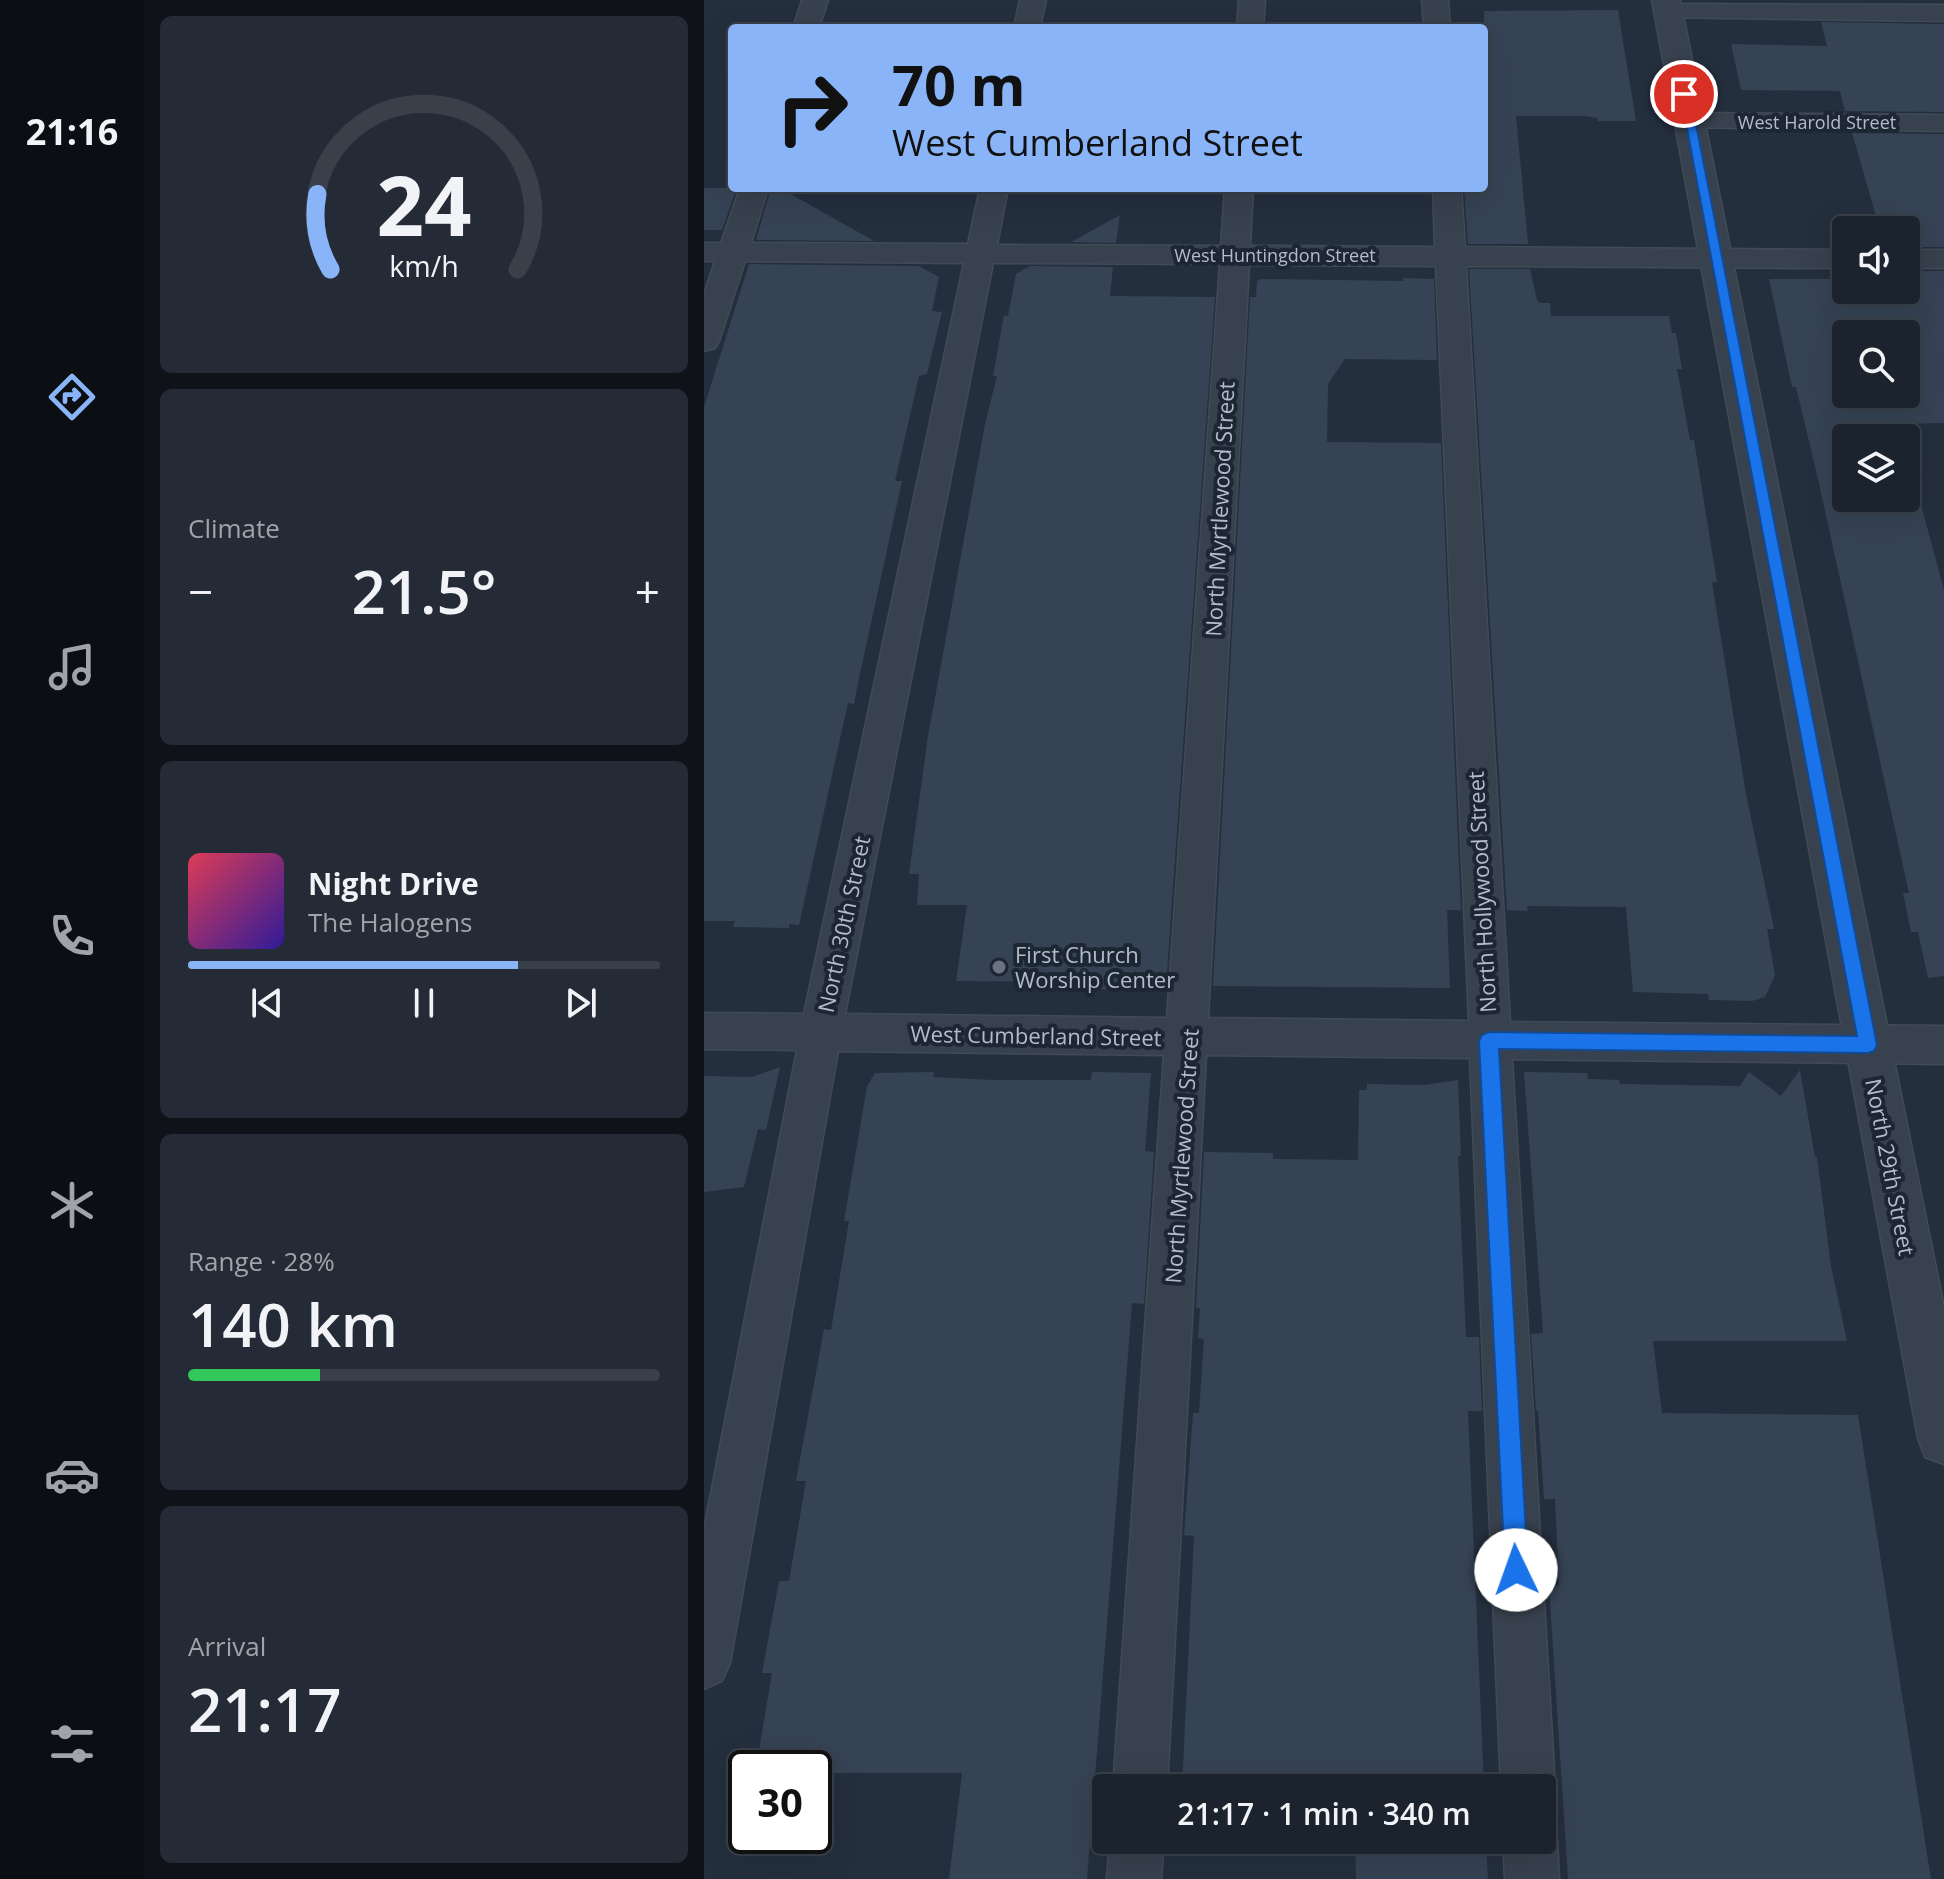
<!DOCTYPE html>
<html lang="en">
<head>
<meta charset="utf-8">
<style>
  :root { --surface:#1b232e; --page:#242b36; --text:#f1f3f6; --muted:#a0a4aa; --line:#39404a; --accent:#8ab4f8 }
  body { margin:0; font-family:"Open Sans",sans-serif; background:var(--page); color:var(--text); height:100vh; display:flex; flex-direction:column; font-size:30px; white-space:nowrap }
  * { box-sizing:border-box; margin:0 }
  p { font-size:26px; color:var(--muted) }
  .icon { flex:none; width:44px; height:44px; fill:none; stroke:currentColor; stroke-width:2; stroke-linecap:round; stroke-linejoin:round }
  .map { position:relative; flex:1; overflow:hidden }
  .drawer { display:flex; flex-direction:column; gap:16px; padding:16px; background:#0f1319; width:560px }
  .drawer>* { flex:none }
  .guide { position:absolute; left:24px; top:24px; width:760px; height:168px; border-radius:8px; box-shadow:0 8px 32px #0002,0 0 0 2px var(--line); background:#8ab4f8; color:#111; overflow:hidden }
  .buttons { position:absolute; left:1128px; top:216px; display:grid; gap:16px }
  .buttons a { display:grid; place-items:center; width:88px; height:88px; border-radius:8px; background:var(--surface); box-shadow:0 8px 32px #0002,0 0 0 2px var(--line); font-size:40px }
  .speed { position:absolute; left:24px; top:1750px; display:flex; gap:16px; font-size:40px; font-weight:700; text-align:center }
  .speed>* { display:grid; place-content:center; width:104px; height:104px; border-radius:50%; background:var(--surface); box-shadow:0 8px 32px #0002,0 0 0 2px var(--line); line-height:1 }
  .speed .limit { border:4px solid #111; border-radius:12px; background:#fff; color:#111 }
  .pin { position:absolute; display:grid; place-items:center; width:68px; height:68px; color:#fff; margin:-34px; border:4px solid #fff; border-radius:50%; box-shadow:0 2px 8px #0007 }
  .me { position:absolute; width:88px; margin:-44px; rotate:357deg; stroke-linejoin:round; filter:drop-shadow(0 0 6px #0008) }
  .turn { display:flex; align-items:center; gap:28px; height:168px; padding:0 32px; font-size:36px }
  .turn .icon { width:104px; height:104px; stroke-width:2.5 }
  .turn b { display:block; font-size:56px; line-height:68px }
  .big { font-size:60px; font-weight:600; line-height:1.1 }
  .drawer .widget { flex:1; display:flex; flex-direction:column; justify-content:center; gap:12px; min-width:0; padding:0 28px; border-radius:12px; background:var(--page) }
  .drawer .dial { align-items:center; gap:0 }
  .dial svg { height:208px; overflow:visible; fill:none; stroke:var(--line); stroke-width:7; stroke-linecap:round; text-anchor:middle }
  .dial text { fill:var(--text); stroke:none }
  .song { display:flex; align-items:center; gap:24px }
  .cover { width:96px; height:96px; border-radius:12px; background:linear-gradient(135deg,hsl(350 70% 55%),hsl(250 70% 35%)) }
  .played { height:8px; border-radius:4px; background:linear-gradient(90deg,var(--accent) 70%,var(--line) 70%) }
  .keys { display:flex; justify-content:space-around; direction:ltr }
  .heat { display:flex; justify-content:space-between; align-items:center; font-size:44px; direction:ltr }
  .charge { height:12px; border-radius:6px; background:linear-gradient(90deg,#34c759 28%,var(--line) 0) }
  .trip { position:absolute; left:388px; top:1774px; width:464px; height:80px; border-radius:8px; background:var(--surface); box-shadow:0 8px 32px #0002,0 0 0 2px var(--line); font-weight:600; line-height:80px; text-align:center }
  main { display:flex; flex:1; min-height:0 }
  .dock { display:flex; flex-direction:column; width:144px; justify-content:space-around; align-items:center; background:#0b0e12; color:var(--muted) }
  .dock .icon { width:56px; height:56px }
  .dock .active { color:var(--accent) }
  .dock b { font-size:36px; color:var(--text) }
  .map>svg:first-child { display:block }
</style>
</head>
<body>
<main>
<nav class="dock">
<b>21:16</b>
<svg class="icon active" aria-label="directions" viewBox="0 0 24 24"><path d="M12 3l9 9-9 9-9-9zM9 14v-3h6M13 9l2 2-2 2"/></svg>
<svg class="icon" aria-label="music" viewBox="0 0 24 24"><path d="M9 18V5l10-2v13"/><circle cx="6" cy="18" r="3"/><circle cx="16" cy="16" r="3"/></svg>
<svg class="icon" aria-label="phone" viewBox="0 0 24 24"><path d="M5 4h4l2 5-3 2q2 4 5 5l2-3 5 2v4C11 20 4 13 5 4z"/></svg>
<svg class="icon" aria-label="climate" viewBox="0 0 24 24"><path d="M12 3v18M4 7l16 10M4 17L20 7"/></svg>
<svg class="icon" aria-label="car" viewBox="0 0 24 24"><path d="M5 17H2v-5l4-1 3-4h7l3 4 3 1v5h-3M9 17h6M6 11h13"/><circle cx="7" cy="17" r="2"/><circle cx="17" cy="17" r="2"/></svg>
<svg class="icon" aria-label="filters" viewBox="0 0 24 24"><path d="M4 7h16M4 17h16"/><circle cx="9" cy="7" r="2"/><circle cx="15" cy="17" r="2"/></svg>
</nav>
<section class="drawer">
<div class="widget dial"><svg viewBox="0 0 100 80">
<path d="M14 69A42 42 0 1 1 86 69"/>
<path d="M14 69A42 42 0 0 1 9 40" stroke="#8ab4f8"/>
<text x="50" y="56" font-size="32" font-weight="700">24</text>
<text x="50" y="72" font-size="11">km/h</text>
</svg></div>
<div class="widget"><p>Climate</p>
<div class="heat"><a>−</a><b class="big">21.5°</b><a>+</a></div>
</div>
<div class="widget">
<div class="song"><i class="cover"></i><div><b>Night Drive</b><p>The Halogens</p></div></div>
<div class="played"></div>
<div class="keys"><svg class="icon" aria-label="previous" viewBox="0 0 24 24"><path d="M18 5L8 12l10 7zM5 5v14"/></svg><svg class="icon" aria-label="pause" viewBox="0 0 24 24"><path d="M8 5v14M16 5v14"/></svg><svg class="icon" aria-label="next" viewBox="0 0 24 24"><path d="M6 5l10 7-10 7zM19 5v14"/></svg></div>
</div>
<div class="widget"><p>Range · 28%</p><b class="big">140 km</b><div class="charge"></div></div>
<div class="widget"><p>Arrival</p><b class="big">21:17</b></div>
</section>
<div class="map">
<svg width="1240" height="1879" viewBox="0 0 1240 1879">
  <rect width="100%" height="100%" fill="#242f3e"/>
  <path fill="#364354" fill-rule="evenodd" d="M914,10l18,111h-38l-1,-3 -11,-2h-70l12,128h-60l-4,-56h20v-177z
    M1117,22l123,2v88l-99,-1 -5,-20 -99,-1 -10,-46 96,2z
    M1148,133l92,1v113h-38v-17h-26z
    M0,188h33l-15,42h-18z
    M67,188h9l94,53 -118,-1z
    M416,215l-4,28 -45,-1z
    M45,264l170,2 20,11 -7,34 10,1 -15,62 -8,2 -24,105h7l-44,202 -4,21 -6,-1 -49,222 -10,-1v4l-56,-1 2,-6h-31v-514z
    M326,266l83,1 -3,29 105,1 -49,689h-10v3h-94l1,-7 -107,-1 11,-76h-50l2,-31h-10l19,-138 57,-312 12,-48h-4l11,-61 4,1 8,-42z
    M765,269h61l7,31 3,3h10l1,13h118l3,17h4l6,36h-5l13,71h4l23,142h-5l34,212 28,135h-7l8,46 -10,22 -13,4 -43,-1 -1,-6 -75,-2 -7,-85 -99,-1 1,5 -21,-1z
    M1202,271h38v152l-45,1 4,14h-57v60h60v-49l38,141v386l-16,2 -10,-46h-7l-8,-39h6l-91,-414 -22,-92h-4l-23,-108h77v11h60zM1142,334h60v60h-60z
    M699,278l31,1 3,81 -92,-1 -17,25 -1,58 114,1 20,467h-14l3,78 -237,-2 37,-689h6l1,-16 5,-2 141,2z
    M76,1067l-14,63 -8,-1 -14,58 -40,5v-116l48,1z
    M1096,1070l15,87h2l14,109 16,75h-194l9,72 196,2 73,464h-363l-19,-293h10l-4,-87h-11l-6,-88h-2l-5,-77 12,-1 -19,-261 63,1 1,6 31,1 1,4 120,2 9,-14 32,24z
    M230,1072l-1,5 60,3h98l1,-8 59,1 -6,78 9,1 -10,152 -12,-1 -45,576h-138l13,-106h-148v-5h-58l16,-95h-10l17,-92h10l17,-100h-10l28,-152 7,1 18,-109h-5l23,-135 8,-13z
    M754,1080l3,76h-3l8,181h13l3,74h-14l16,377h-302l12,-252 -10,-1 9,-122h6l5,-74 -6,-1 2,-30h-4l8,-156 69,1v6l85,1 1,-70h8v-6l57,1z
    M651,1840h131l2,39h-132z"/>
  <g fill="none" stroke-linecap="round" stroke-linejoin="round">
    <defs>
      <path id="minor" d="M98,0h26l-9,28h-26z
        M316,0h26l-6,28h-26z
        M535,0h26l-2,28h-26z
        M718,0h26l2,28h-26z
        M964,4l276,1v16l-285,-4 -4,-5 4,-5z
        M985,113l255,2v16l-265,-4 -4,-6 4,-6z
        M36,188h28l-17,55 217,1 12,-56h28l-11,57 224,1 4,-58h28l-3,58 185,1 -2,-59h28l4,59 381,3v18l-380,-2 44,756 434,4v38l-432,-5 43,729 -8,19 -5,2v-21h-41l-31,-730 -264,-3 -39,733h-54l51,-733 -326,-4 -108,612 -8,18 -18,8v-159l93,-480 -93,-1v-36l100,1 160,-751 -219,-2 -26,80 -4,7 -11,3v-56l11,-34h-11v-18h17zM289,263l227,1 -53,754 -322,-4zM545,265l187,1 33,755 -261,-3z
        M1202,250h38v18h-38z
        M838,1818l7,3 8,19 2,39h-54l-2,-39h39z
        M406,1840h54l-3,39h-54z"/>
      <path id="tertiary" d="M948,0h28l264,1308v156l-19,-7 -7,-19z"/>
    </defs>
    <use href="#minor" stroke="#414a57" stroke-width="3"/>
    <use href="#tertiary" stroke="#414a57" stroke-width="3"/>
    <use href="#minor" fill="#38414e" fill-rule="evenodd"/>
    <use href="#tertiary" fill="#38414e" fill-rule="evenodd"/>
  </g>
  <path fill="#1a73e8" stroke="#114b97" stroke-width="2" d="M976,91l10,3 187,951 -3,6 -6,2 -369,-4 29,521 -4,8 -8,3 -8,-3 -3,-8 -26,-529 3,-6 7,-3 368,4z"/>
  <circle fill="#6b7280" stroke="#1d2633" stroke-width="3" cx="295" cy="967" r="8"/>
  <g text-anchor="middle" dominant-baseline="central" stroke-width="8" stroke-linejoin="round" paint-order="stroke">
    <g font-size="18" fill="#b4bcc9" stroke="#1d2633">
      <text x="1113" y="122">West Harold Street</text>
      <text x="571" y="255">West Huntingdon Street</text>
    </g>
    <g font-size="22" fill="#b4bcc9" stroke="#1d2633">
      <text transform="translate(515 509) rotate(-87)">North Myrtlewood Street</text>
      <text transform="translate(777 892) rotate(-93)">North Hollywood Street</text>
      <text transform="translate(139 924) rotate(-78)">North 30th Street</text>
      <text transform="translate(332 1035) rotate(1)">West Cumberland Street</text>
      <text transform="translate(477 1156) rotate(-86)">North Myrtlewood Street</text>
      <text transform="translate(1187 1167) rotate(79)">North 29th Street</text>
    </g>
    <g font-size="22" fill="#b4bcc9" stroke="#1d2633" text-anchor="start">
      <text x="311" y="954">First Church<tspan x="311" dy="25">Worship Center</tspan></text>
    </g>
  </g>
</svg>
<div class="buttons">
<a><svg class="icon" aria-label="sound" viewBox="0 0 24 24"><path d="M4 9h4l5-4v14l-5-4H4zM17 9q2 3 0 6"/></svg></a>
<a><svg class="icon" aria-label="search" viewBox="0 0 24 24"><circle cx="10" cy="10" r="6"/><path d="M15 15l6 6"/></svg></a>
<a><svg class="icon" aria-label="layers" viewBox="0 0 24 24"><path d="M12 4l9 5-9 5-9-5zM3 14l9 5 9-5"/></svg></a>
</div>
<div class="speed"><div class="limit">30</div></div>
<div class="pin" style="left:980px;top:94px;background:#d93025"><svg class="icon" aria-label="arrive" viewBox="0 0 24 24"><path d="M6 21V4h12l-3 4 3 4H6"/></svg></div>
<svg class="me" style="left:812px;top:1570px" viewBox="-20 -20 40 40"><circle r="19" fill="#fff"/><path d="M0-13L10 11 0 6-10 11z" fill="#1a73e8"/></svg>
<div class="trip">21:17 · 1 min · 340 m</div>
<div class="guide">
<div class="turn"><svg class="icon" aria-label="right" viewBox="0 0 24 24"><path d="M7 20v-9h11M14 6l5 5-5 5"/></svg><div><b>70 m</b>West Cumberland Street</div></div>
</div>
</div>
</main>
</body>
</html>
